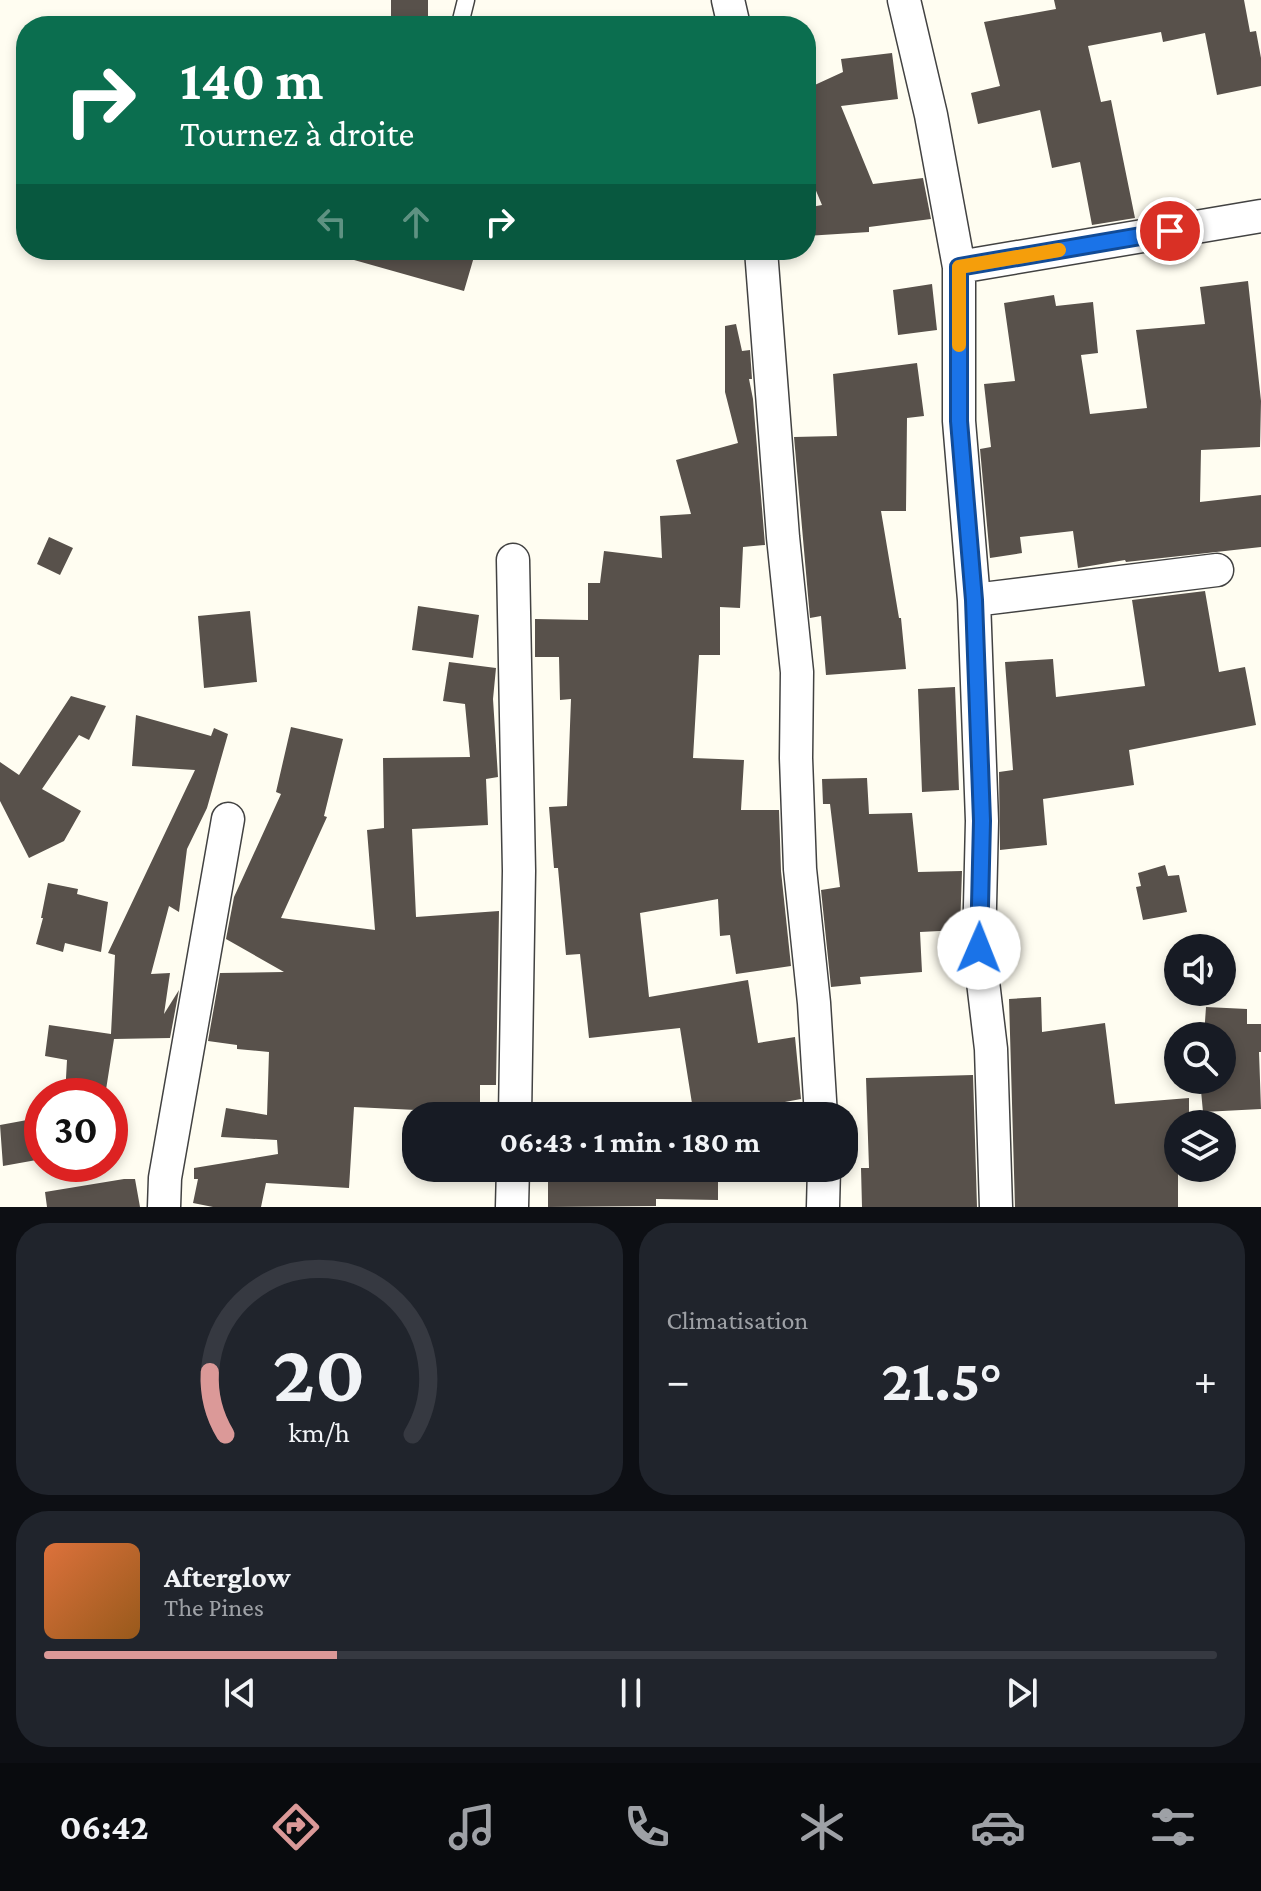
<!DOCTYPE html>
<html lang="fr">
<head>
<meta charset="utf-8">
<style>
  :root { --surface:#171b24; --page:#20242c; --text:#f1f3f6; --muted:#9ea1a6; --line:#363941; --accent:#db9998 }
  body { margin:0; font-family:"Crimson Pro",serif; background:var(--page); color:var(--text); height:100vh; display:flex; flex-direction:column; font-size:30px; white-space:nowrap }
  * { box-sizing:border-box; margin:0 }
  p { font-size:26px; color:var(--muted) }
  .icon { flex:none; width:44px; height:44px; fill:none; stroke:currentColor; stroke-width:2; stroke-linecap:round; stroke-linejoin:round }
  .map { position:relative; height:1207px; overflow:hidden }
  .drawer { display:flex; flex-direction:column; gap:16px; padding:16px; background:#0d0f14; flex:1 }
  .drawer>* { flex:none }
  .hud { position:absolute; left:16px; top:16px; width:800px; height:244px; border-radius:32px; box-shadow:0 4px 12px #0003; background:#0b6e4f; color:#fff; overflow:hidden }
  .buttons { position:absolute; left:1164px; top:934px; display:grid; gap:16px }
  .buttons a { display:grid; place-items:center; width:72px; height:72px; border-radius:50%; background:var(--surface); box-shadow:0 4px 12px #0003; font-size:40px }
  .speed { position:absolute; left:24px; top:1078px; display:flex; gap:16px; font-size:40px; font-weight:700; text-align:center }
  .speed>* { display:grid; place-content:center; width:104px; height:104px; border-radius:50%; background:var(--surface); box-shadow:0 4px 12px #0003; line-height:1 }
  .speed .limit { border:12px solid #d22; background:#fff; color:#111 }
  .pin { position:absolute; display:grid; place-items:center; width:68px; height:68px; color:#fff; margin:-34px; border:4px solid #fff; border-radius:50%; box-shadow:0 2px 8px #0007 }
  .me { position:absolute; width:88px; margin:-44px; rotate:1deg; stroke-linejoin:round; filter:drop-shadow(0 0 6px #0008) }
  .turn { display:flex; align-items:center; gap:28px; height:168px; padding:0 32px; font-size:36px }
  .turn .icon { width:104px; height:104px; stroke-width:2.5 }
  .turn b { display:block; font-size:56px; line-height:68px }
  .lanes { display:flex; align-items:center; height:76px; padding:0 32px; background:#0003; justify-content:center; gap:40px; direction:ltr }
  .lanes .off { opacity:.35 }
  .big { font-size:60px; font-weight:700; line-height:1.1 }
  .drawer .widget { flex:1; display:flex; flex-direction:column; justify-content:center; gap:12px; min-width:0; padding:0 28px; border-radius:32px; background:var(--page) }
  .drawer .dial { align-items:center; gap:0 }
  .dial svg { height:208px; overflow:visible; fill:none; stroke:var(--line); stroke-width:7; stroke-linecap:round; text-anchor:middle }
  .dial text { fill:var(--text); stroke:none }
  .song { display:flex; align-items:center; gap:24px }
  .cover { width:96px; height:96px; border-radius:12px; background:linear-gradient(135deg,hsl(20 70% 55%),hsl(30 70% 35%)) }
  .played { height:8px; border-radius:4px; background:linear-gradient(90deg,var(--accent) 25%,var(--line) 25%) }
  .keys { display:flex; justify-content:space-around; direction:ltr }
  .heat { display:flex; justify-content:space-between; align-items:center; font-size:44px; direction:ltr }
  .drawer .tiles { flex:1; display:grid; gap:16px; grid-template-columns:1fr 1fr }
  .widget:last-child { grid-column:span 2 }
  .trip { position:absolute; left:402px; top:1102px; width:456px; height:80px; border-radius:32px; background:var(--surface); box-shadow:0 4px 12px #0003; font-weight:700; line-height:80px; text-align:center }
  .tabs { display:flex; height:128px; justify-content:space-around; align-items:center; background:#090b0e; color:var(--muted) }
  .tabs .icon { width:56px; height:56px }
  .tabs .on { color:var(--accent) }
  .tabs b { font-size:36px; color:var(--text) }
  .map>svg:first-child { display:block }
</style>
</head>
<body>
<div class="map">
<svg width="1261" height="1207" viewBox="0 0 1261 1207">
  <rect width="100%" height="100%" fill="#fffdf1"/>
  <path fill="#58514b" d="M391,0h37v26h-37z
    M1054,0h190l6,32 6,-1 5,27v28l-44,9 -12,-62 -42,9 -2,-10 -73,14 13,56 10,-2 24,118 -43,7 -12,-63 -28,6 -12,-58 -62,14 -7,-31 29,-7 -16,-64 72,-13z
    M892,53l6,46 -57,7 32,78 50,-6 8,41 -62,8v5l-63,4v-28l16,-3 -16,-38v-78l37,-17 -2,-13z
    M348,250h128l-12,41 -117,-33z
    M1248,281l13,120 -1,46 -59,3 -1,52 61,-7v52l-135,15 -1,-2 -47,8 -5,-37 -53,6 2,16 -32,5 -10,-109 11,-2 -7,-63 31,-3 -11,-78 50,-8 2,11 37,-4 5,51 -17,2 9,59 57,-6 -11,-78 69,-6 -5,-37z
    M932,284l5,46 -39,5 -5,-45z
    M736,324l6,27 8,-1 2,29h-3l4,20 12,146 -22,2 -3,61 -20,-1v48h-21l-6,103 51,2 -3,50h38l2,61 10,95 -55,8 -6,-39 -10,1 -2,-37 -78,14 9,84 99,-17 10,63 37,-6 6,62 -43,8v5l-64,4 -14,-88 -91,10 -9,-84 -14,1 -8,-87h-4l-5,-61 18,-1 4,-107 -11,1 -1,-43h-24v-38l53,1v-37h12l4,-32 58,7 -2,-42 31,-2 -15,-54 62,-17 -13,-51v-66z
    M917,363l7,53 -17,2 -1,93h-25l18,107h2l5,51 -80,6 -5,-59 -11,2 -16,-181 43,-1 -4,-62z
    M49,537l24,11 -13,27 -23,-11z
    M1205,591l14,81 26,-5 11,58 -127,25 5,35 -91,14 4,46 -47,5 -1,-78 14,-2 -8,-108 48,-3 3,38 89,-11 -13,-86z
    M418,606l61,9 -6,43 -61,-8z
    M250,611l7,71 -53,6 -6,-72z
    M449,662l47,6 -3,31 5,78 -12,2 2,46 -76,4 4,88 83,-6 -3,174h-16v31h-64v-6l-62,-3 -5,81 -83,-5 -5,24h-48l-20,-4 5,-24h-4v-11l84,-14 -1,-14 -56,-3 5,-29 41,7 2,-63 -32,-3v-4l-29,-4 12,-68 64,-1 -58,-33 8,-42 47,-103 -5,-2 15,-65 52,12 -19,77 3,1 -46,101 94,12 -8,-100 17,-2 -1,-70 87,-1 -5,-53 -22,-3z
    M955,687l4,103 -37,2 -4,-103z
    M71,696l35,10 -17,34 -10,-5 -37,54 39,22 -17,30 -35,17 -29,-57v-39l19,13z
    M136,715l75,21 3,-8 14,6 -21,74 -20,41 -8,63 -10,-6 -18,68 19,-1 -6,41 15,-24 -9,48 -56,1 -9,57h-40l2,-36 -22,-4 4,-31 62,9 4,-79 -7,-2 87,-183 -63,-4z
    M867,778l2,36 43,-1 6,59 44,-1 -2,59 -40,2 2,40 -62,5 1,7 -30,3 -10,-97 19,-3 -10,-83h-7l-1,-25z
    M1165,865l3,11 11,-1 8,37 -44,8 -7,-33 5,-1 -3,-13z
    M48,883l30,6 -1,5 31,8 -7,50 -36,-9 -2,9 -27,-8 7,-26h-2z
    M1041,997l1,35 63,-9 10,81 74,-6v26h-11v83h-163l-6,-208z
    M1206,1007l41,2v15h14v28h-2l2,57 -58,3 -3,-32h22v-44h-18z
    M973,1075l4,132h-115l-1,-39h8l-3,-90z
    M38,1118l4,41 -39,7 -3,-41z
    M548,1168h170v32l-62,-1v7l-108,1z
    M124,1179h11l5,28h-93l-2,-15z"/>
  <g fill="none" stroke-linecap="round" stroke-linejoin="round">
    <defs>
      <path id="lane" d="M461,20l5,-20"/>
      <path id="street" d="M728,0l6,26
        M904,0l27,115 28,152v154l15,179 8,221 -3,127 12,101 5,158
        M761,250l22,287 14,135 -1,86 4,111 14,134 7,113
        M959,267l302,-51
        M513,560l6,311 -4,245
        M974,600l243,-30
        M164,1207l1,-29 63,-359
        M512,1207l1,-39
        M823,1207l1,-39"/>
    </defs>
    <use href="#lane" stroke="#424242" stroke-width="19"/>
    <use href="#street" stroke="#424242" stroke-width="35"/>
    <use href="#lane" stroke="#fff" stroke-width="16"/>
    <use href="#street" stroke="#fff" stroke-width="32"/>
  </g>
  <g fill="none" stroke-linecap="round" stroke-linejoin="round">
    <defs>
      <path id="route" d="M979,948l3,-127 -8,-221 -15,-179v-154l211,-36"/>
    </defs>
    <use href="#route" stroke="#114b97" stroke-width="20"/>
    <use href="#route" stroke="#1a73e8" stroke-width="14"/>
    <path stroke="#f59e0b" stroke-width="14" d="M959,345v-78l100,-17"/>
  </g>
</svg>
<div class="buttons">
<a><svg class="icon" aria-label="sound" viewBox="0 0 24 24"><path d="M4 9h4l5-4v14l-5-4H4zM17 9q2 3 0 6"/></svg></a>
<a><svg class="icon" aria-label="search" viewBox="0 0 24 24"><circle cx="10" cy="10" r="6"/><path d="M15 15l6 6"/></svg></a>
<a><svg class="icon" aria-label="layers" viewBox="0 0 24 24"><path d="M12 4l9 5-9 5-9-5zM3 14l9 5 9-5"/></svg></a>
</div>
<div class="speed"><div class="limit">30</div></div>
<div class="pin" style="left:1170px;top:231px;background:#d93025"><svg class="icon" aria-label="arrive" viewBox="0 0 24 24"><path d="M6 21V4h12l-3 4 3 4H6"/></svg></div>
<svg class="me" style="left:979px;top:948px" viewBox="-20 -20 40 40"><circle r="19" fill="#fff"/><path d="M0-13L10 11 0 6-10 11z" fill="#1a73e8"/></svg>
<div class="trip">06:43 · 1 min · 180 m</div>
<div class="hud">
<div class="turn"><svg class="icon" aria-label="right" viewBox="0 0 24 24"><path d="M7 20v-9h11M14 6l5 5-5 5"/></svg><div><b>140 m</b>Tournez à droite</div></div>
<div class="lanes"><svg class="icon off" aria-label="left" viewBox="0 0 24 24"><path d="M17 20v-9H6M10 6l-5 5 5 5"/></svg><svg class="icon off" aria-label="ahead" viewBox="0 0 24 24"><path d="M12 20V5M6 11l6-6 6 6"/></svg><svg class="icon" aria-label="right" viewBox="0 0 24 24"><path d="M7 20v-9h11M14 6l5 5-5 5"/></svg></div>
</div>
</div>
<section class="drawer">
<div class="tiles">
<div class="widget dial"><svg viewBox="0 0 100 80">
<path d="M14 69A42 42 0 1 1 86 69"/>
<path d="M14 69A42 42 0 0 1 8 45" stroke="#db9998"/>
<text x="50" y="56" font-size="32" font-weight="700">20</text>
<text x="50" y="72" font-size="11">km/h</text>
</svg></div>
<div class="widget"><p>Climatisation</p>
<div class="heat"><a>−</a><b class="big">21.5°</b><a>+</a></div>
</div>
<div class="widget">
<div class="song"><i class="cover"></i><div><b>Afterglow</b><p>The Pines</p></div></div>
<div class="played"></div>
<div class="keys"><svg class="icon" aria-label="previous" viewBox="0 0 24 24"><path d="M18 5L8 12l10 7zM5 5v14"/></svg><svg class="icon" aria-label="pause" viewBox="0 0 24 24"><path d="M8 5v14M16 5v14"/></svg><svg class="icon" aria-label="next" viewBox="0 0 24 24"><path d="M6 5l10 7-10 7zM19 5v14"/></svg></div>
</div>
</div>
</section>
<nav class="tabs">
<b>06:42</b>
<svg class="icon on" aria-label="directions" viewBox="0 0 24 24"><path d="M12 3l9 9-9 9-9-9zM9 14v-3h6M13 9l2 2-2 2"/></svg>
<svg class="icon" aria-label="music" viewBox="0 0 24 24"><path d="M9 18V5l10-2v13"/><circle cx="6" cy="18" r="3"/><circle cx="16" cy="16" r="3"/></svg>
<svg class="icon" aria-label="phone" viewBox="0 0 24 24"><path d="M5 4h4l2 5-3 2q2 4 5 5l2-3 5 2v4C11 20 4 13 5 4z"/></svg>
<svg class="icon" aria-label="climate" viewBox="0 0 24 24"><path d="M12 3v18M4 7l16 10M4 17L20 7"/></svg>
<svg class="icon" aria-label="car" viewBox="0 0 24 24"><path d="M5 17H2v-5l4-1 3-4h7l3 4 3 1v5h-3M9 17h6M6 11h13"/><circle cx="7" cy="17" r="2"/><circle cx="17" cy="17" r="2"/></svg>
<svg class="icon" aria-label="filters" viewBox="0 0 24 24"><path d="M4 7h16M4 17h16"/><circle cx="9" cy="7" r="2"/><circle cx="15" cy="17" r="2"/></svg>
</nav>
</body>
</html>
